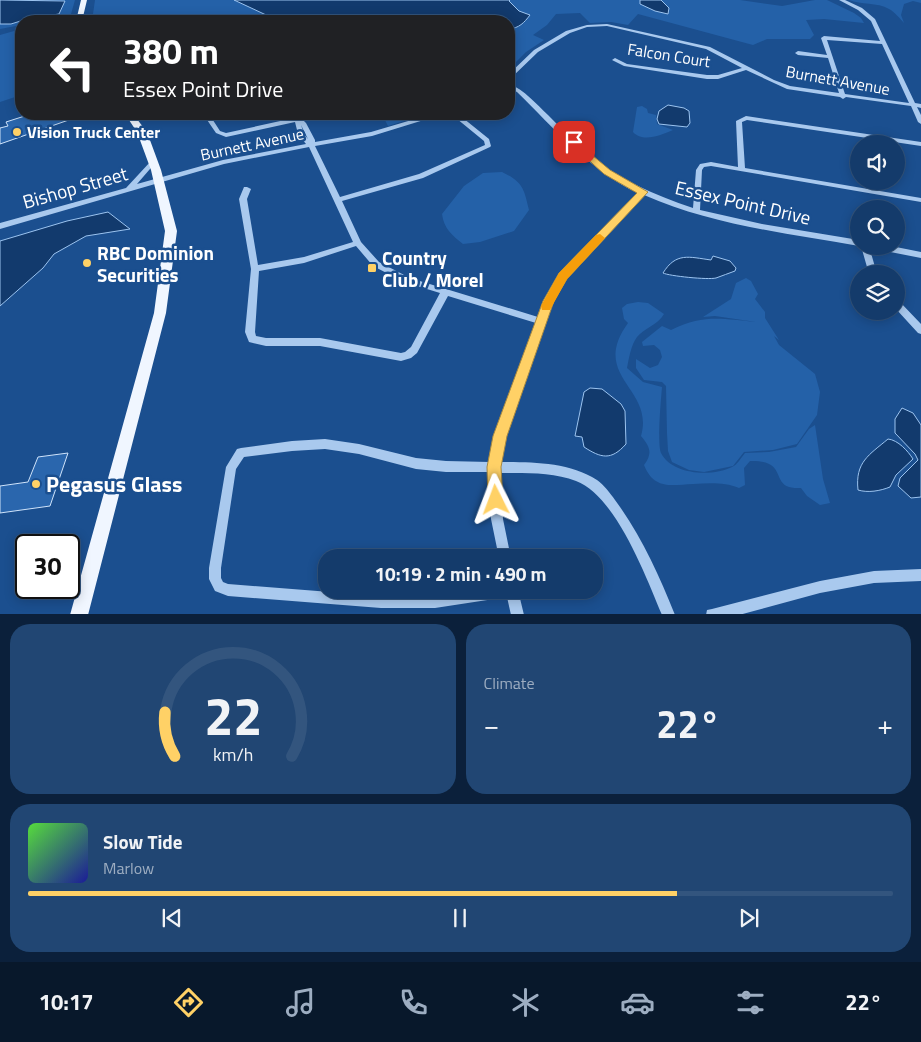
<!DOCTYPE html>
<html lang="en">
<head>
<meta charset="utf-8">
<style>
  :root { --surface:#143b6b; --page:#214673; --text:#f1f3f6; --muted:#9dadc1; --line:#33557e; --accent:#ffd166 }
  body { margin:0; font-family:"Titillium Web",sans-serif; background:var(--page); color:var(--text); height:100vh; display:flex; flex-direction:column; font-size:19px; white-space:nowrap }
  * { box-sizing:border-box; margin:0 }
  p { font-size:16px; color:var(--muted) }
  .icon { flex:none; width:28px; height:28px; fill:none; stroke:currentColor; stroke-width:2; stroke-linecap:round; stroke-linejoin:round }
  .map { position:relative; height:614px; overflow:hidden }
  .details { display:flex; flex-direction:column; gap:10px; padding:10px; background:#0b203b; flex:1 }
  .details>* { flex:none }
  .top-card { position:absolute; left:15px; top:15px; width:500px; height:105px; border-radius:20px; box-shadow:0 2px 12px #0003,0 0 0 1px var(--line); background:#202124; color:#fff; overflow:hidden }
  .buttons { position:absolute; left:850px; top:135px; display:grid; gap:10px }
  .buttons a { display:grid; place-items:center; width:55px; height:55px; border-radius:50%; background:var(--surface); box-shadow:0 2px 12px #0003,0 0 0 1px var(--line); font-size:25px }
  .speed { position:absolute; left:15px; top:534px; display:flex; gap:10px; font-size:25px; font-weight:700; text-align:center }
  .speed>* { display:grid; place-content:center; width:65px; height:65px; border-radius:50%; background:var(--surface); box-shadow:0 2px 12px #0003,0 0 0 1px var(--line); line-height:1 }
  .speed .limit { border:2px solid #111; border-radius:8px; background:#fff; color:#111 }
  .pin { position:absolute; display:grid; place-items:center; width:42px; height:42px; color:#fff; margin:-21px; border-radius:10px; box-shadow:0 2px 8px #0006 }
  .me { position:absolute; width:55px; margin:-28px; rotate:357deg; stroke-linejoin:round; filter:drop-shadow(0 0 4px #0008) }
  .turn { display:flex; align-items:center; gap:18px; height:105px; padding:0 25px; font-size:22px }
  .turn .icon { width:65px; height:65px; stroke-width:2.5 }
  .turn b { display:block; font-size:35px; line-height:42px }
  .big { font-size:38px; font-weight:700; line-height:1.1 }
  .details .card { flex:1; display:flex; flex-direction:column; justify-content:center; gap:8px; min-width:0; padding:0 18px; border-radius:20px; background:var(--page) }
  .details .dial { align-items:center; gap:0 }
  .dial svg { height:130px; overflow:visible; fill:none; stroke:var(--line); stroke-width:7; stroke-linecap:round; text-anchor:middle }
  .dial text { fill:var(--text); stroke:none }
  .song { display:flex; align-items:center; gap:15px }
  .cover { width:60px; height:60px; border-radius:8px; background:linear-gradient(135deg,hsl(110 70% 55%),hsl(240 70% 35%)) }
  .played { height:5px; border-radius:2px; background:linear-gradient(90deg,var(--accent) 75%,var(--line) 75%) }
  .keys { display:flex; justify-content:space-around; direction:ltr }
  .heat { display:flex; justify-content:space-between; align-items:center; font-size:28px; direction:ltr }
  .details .tiles { flex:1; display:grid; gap:10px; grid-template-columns:1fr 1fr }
  .card:last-child { grid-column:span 2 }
  .trip { position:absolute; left:318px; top:549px; width:285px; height:50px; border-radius:20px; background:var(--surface); box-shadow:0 2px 12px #0003,0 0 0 1px var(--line); font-weight:700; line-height:50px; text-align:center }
  .tabs { display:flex; height:80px; justify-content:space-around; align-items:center; background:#08182b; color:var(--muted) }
  .tabs .icon { width:35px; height:35px }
  .tabs .selected { color:var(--accent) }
  .tabs b { font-size:22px; color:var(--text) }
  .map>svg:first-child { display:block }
</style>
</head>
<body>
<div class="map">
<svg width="921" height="615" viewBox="0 0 921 615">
  <rect width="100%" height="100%" fill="#1b4f8f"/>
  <path fill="#2461a8" d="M46,0h29l-6,21h-19l-4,-2 -25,2v4l-21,4v-5h11l16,-5 32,-5z
    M95,0h139l45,21h8h-195z
    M510,0h130v4l28,10 1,-6 -8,-8h79l42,6 33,-6h12l27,13 7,5 3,5 -40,-4 -18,1 8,15 -4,4h-43l-14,6 -115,-31 -10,11 -17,-3 -21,1 -10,-10 -24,1 -9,11 -14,10 11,5 -18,12 -17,17v-40l6,-1 14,-13 -10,-4 -10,-10z
    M849,0h72v3l-8,-2 -9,3 -3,11 3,8c-4,-4 -9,-11 -15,-14 -12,-7 -28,-4 -40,-9z
    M21,29v66l-21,7v-67z
    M642,106l5,3 1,4 8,2 1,9 16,6c-12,5 -30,13 -40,2l4,-25z
    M382,114h44l-38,12z
    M502,172c21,10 22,17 27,38l-15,21 -34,11 -17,2c-11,-9 -19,-15 -21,-30l22,-28 19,-13z
    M746,278l5,3 7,13 -3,5 10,13v6l14,22 -5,-4 5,9 36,29 5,18 -3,23 -20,29 -24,6 -29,2 -11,14 -29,6 -15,-2 -17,-8 -4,-11 -1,-18 -1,-47 -4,-4 -18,-2 -8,-12v-9l14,9 8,-3 4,-8 -2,-7 -6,-5 -11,1 -1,-4 20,-16 9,4c33,-16 51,-11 85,-8l-41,-6 -12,1 28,-18 5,-16z
    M638,302l10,1 16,11c-6,11 -20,14 -27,23 -6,8 -8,21 -10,31l16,14 19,5c-1,12 -5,57 -1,66 11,22 51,24 71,14 5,-2 9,-9 13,-14l24,-1 27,-5 13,-18 6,-4 8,54 7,24 -10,2 -13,-9 -6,-8c-4,0 -9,0 -12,-1 -17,-6 -3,-27 -39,-26l-6,7 1,17 -6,3c-14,-6 -30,-5 -46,-4 -22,1 -39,6 -49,-19 9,-12 6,-18 -3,-29 14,-48 -52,-59 -13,-113l-4,-4 -2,-11 5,-4z"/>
  <path fill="#123a6d" stroke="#9cc4f0" d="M0,0l65,1 -6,13 -32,5 -16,5h-11z
    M234,0h276l-1,1 10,10 11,4c-6,8 -11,13 -21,14v-8h-146l-17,-3 -59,3h-8z
    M640,0h21l8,8 -1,6 -13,-3 -15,-7z
    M668,105l16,3 5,3 1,12 -3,4 -28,-3 -2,-5 2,-8z
    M108,212l22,17 -44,7 -32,18 -11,14 -43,38v-65l67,-20z
    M713,256l17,5 6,7 -1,3c-6,2 -13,5 -19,7 -8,2 -47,-2 -53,-5 13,-21 26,-16 48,-13z
    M590,388l12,1 19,15 4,7 1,33c-15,17 -25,14 -42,3l-2,-10 -7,-1 9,-44z
    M902,408l11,5 8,12v72l-10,1 -13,-12 2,-8 18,-18 -3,-6 -20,-21v-14z
    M888,439c10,1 20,12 25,20l-17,16 -6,12c-10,4 -22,6 -32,3 -3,-28 11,-35 30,-51z"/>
  <path fill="#2a66ad" stroke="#cfe3fa" d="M31,114h52v1l-83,29v-16l8,-2 -2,-4z
    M68,453l-18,53 -50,7v-27l28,-4 10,-25z"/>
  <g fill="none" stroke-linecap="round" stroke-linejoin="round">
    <path fill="#a9c9ee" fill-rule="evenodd" d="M839,0h6l17,8 13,11 40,84 6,1v4l-4,-1 4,8v9l-3,-2 -7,-16 -65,-9 -3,2 -3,-2 -53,-8 -41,-19 -28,9h-11l-83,-13 -12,-6 3,-2 12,6 80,11h11l24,-7 -36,-19 -99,-23 -20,1 -17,6 -32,19 -27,26 -2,1v-5l25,-24 32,-19 21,-6 20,-1 103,23 64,33 16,6 49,7 -11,-35 -30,-3 -3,-2 3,-2 29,4 -6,-17 3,-2 56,5 -9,-20 -13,-11zM827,40l55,4 27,59 -64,-9z
      M509,84c16,6 27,20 39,31 13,13 25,26 39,38 31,26 67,42 106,55l3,-38 4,-6 11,-2 27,5 -2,-46 10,-5 175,26v4l-174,-26 -5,2 3,46 176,30v4l-210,-36 -7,1 -2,3 -2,40 62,14 97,16v6c-73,-13 -147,-21 -215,-51l-78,83 -13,23 -48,135 -5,26c32,0 69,0 97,18 7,5 13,13 18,20 26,35 44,75 60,115h-13c-16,-38 -46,-119 -86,-134 -23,-9 -51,-8 -76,-8l3,46 8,39h-12l-8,-39 -2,-47h-43l-30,-3 -57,-15 -34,-5 -33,2 -48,6 -8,12 -15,99v10l2,4 5,2 153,12h54l35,-6h48l6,25h-13l-4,-18 -72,11h-54l-153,-12 -13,-5 -6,-12v-11l17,-101 11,-18 4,-1 51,-7 33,-2 34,5 57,14 30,3 44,1 5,-26 41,-113 -88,-27 -31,57 -6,5 -10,3 -81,-15h-54l-17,-4 -4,-10 6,-63 -12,-70 5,-12h3l4,2 -4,10 11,66 46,-8 49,-15 -44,-95 -85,17 -224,65v-6l126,-35 25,-27h4l1,1 -19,22 86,-24 83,-16 -8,-10 -3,-12 -69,15 -10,-4 -13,-19h6l11,17 6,2 68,-15 -3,-4h6l9,9 9,17v2l56,-10 61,-18h9l-1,1 -68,21 -57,10 25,51 79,-23 66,-29 -1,-4 -33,-27h7l31,25 2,7 -1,1 -67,31 -81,23 19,41 18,20 31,16 128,39 7,-16 15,-27 78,-81c-48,-22 -84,-65 -121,-101l-8,-4zM301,125l7,14 -4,-5zM356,246l17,20 31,16 36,11 -29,54 -6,5 -4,1 -81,-15h-54l-10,-2 -1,-4 4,-61 45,-8z
      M861,246h8l8,28h-8z
      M871,246h20l30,6v6l-46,-9z
      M896,300l3,1 22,23v10l-3,-1 -22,-24z
      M921,569v12l-47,2 -54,10 -81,22h-33l1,-5 5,-1 108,-28 54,-10z"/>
    <path fill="#f0f6ff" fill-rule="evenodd" d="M81,0h6l-5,21h-6z
      M125,114h8l14,18 14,38 16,61 -11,82 -78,302h-18l84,-302 11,-82 -14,-61 -14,-38z"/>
  </g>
  <path fill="#ffd166" stroke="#a68842" d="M574,140l36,30 38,22 -81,87 -13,22 -47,135 -6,31 2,33 -2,5 -5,2 -6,-2 -2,-5 -1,-33 6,-31 50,-135 16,-28 78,-80 -33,-19 -33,-30v-3z"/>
  <path fill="#f59e0b" d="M600,234l5,4 -2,2 -36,39 -17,31h-8l-1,-4 18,-33 37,-38z"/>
  <g fill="#ffd166" stroke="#1b4f8f" stroke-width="2">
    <circle cx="17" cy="132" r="5"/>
    <circle cx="87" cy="263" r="5"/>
    <rect x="367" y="263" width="10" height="10" rx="2.5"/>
    <circle cx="36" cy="484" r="5"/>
  </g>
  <g text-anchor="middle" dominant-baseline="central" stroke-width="5" stroke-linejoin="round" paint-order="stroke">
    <g font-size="16" fill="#fff" stroke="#1b4f8f">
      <text transform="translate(669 55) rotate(9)">Falcon Court</text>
      <text transform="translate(838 80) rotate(10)">Burnett Avenue</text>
      <text transform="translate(252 144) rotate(-12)">Burnett Avenue</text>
    </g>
    <g font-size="16" font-weight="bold" fill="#fff" stroke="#1b4f8f" text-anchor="start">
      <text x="27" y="132">Vision Truck Center</text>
    </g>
    <g font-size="19" fill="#fff" stroke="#1b4f8f">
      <text transform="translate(75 187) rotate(-16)">Bishop Street</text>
      <text transform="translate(743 202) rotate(13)">Essex Point Drive</text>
    </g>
    <g font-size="19" font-weight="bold" fill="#fff" stroke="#1b4f8f" text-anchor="start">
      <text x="97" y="252">RBC Dominion<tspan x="97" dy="22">Securities</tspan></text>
      <text x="382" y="257">Country<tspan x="382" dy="22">Club / Morel</tspan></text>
    </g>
    <g font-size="22" font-weight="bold" fill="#fff" stroke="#1b4f8f" text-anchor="start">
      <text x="46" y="484">Pegasus Glass</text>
    </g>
  </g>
</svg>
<div class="buttons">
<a><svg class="icon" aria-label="sound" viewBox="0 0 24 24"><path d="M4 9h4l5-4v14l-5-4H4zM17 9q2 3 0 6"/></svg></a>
<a><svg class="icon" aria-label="search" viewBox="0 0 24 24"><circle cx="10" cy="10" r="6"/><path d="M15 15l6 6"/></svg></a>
<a><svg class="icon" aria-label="layers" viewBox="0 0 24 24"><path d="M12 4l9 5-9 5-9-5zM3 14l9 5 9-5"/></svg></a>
</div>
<div class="speed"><div class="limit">30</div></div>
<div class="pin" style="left:574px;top:142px;background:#d93025"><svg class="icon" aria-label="arrive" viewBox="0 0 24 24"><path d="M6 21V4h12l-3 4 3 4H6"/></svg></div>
<svg class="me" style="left:496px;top:500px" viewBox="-20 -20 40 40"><path d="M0-17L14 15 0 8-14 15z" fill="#ffd166" stroke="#fff" stroke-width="4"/></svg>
<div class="trip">10:19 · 2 min · 490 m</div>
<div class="top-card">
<div class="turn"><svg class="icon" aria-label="left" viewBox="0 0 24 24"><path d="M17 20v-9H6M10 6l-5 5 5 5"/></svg><div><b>380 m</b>Essex Point Drive</div></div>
</div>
</div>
<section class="details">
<div class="tiles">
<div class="card dial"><svg viewBox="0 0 100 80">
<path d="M14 69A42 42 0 1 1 86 69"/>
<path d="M14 69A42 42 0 0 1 8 42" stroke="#ffd166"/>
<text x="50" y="56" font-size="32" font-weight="700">22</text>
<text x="50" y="72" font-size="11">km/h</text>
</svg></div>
<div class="card"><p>Climate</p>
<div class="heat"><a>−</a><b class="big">22°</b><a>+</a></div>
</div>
<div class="card">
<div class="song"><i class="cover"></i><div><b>Slow Tide</b><p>Marlow</p></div></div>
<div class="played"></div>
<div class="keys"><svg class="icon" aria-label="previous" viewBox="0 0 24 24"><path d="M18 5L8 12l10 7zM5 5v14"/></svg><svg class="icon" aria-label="pause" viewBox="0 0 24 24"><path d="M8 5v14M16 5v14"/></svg><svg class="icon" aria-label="next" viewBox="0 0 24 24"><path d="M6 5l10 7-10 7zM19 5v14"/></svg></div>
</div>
</div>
</section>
<nav class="tabs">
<b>10:17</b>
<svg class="icon selected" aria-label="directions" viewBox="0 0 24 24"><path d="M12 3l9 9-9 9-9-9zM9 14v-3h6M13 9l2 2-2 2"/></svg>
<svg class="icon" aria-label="music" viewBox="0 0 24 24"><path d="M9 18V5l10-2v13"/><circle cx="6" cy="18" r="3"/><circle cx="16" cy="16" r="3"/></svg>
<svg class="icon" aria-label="phone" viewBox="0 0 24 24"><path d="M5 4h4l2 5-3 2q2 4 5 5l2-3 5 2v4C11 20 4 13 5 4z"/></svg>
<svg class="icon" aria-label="climate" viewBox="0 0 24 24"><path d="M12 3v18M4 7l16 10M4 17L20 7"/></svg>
<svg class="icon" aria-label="car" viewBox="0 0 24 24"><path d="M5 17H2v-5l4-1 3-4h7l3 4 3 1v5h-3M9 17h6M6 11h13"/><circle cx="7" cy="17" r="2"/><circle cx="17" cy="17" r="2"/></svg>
<svg class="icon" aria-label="filters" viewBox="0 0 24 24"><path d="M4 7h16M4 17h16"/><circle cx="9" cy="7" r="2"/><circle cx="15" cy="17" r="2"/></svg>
<b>22°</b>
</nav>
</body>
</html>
